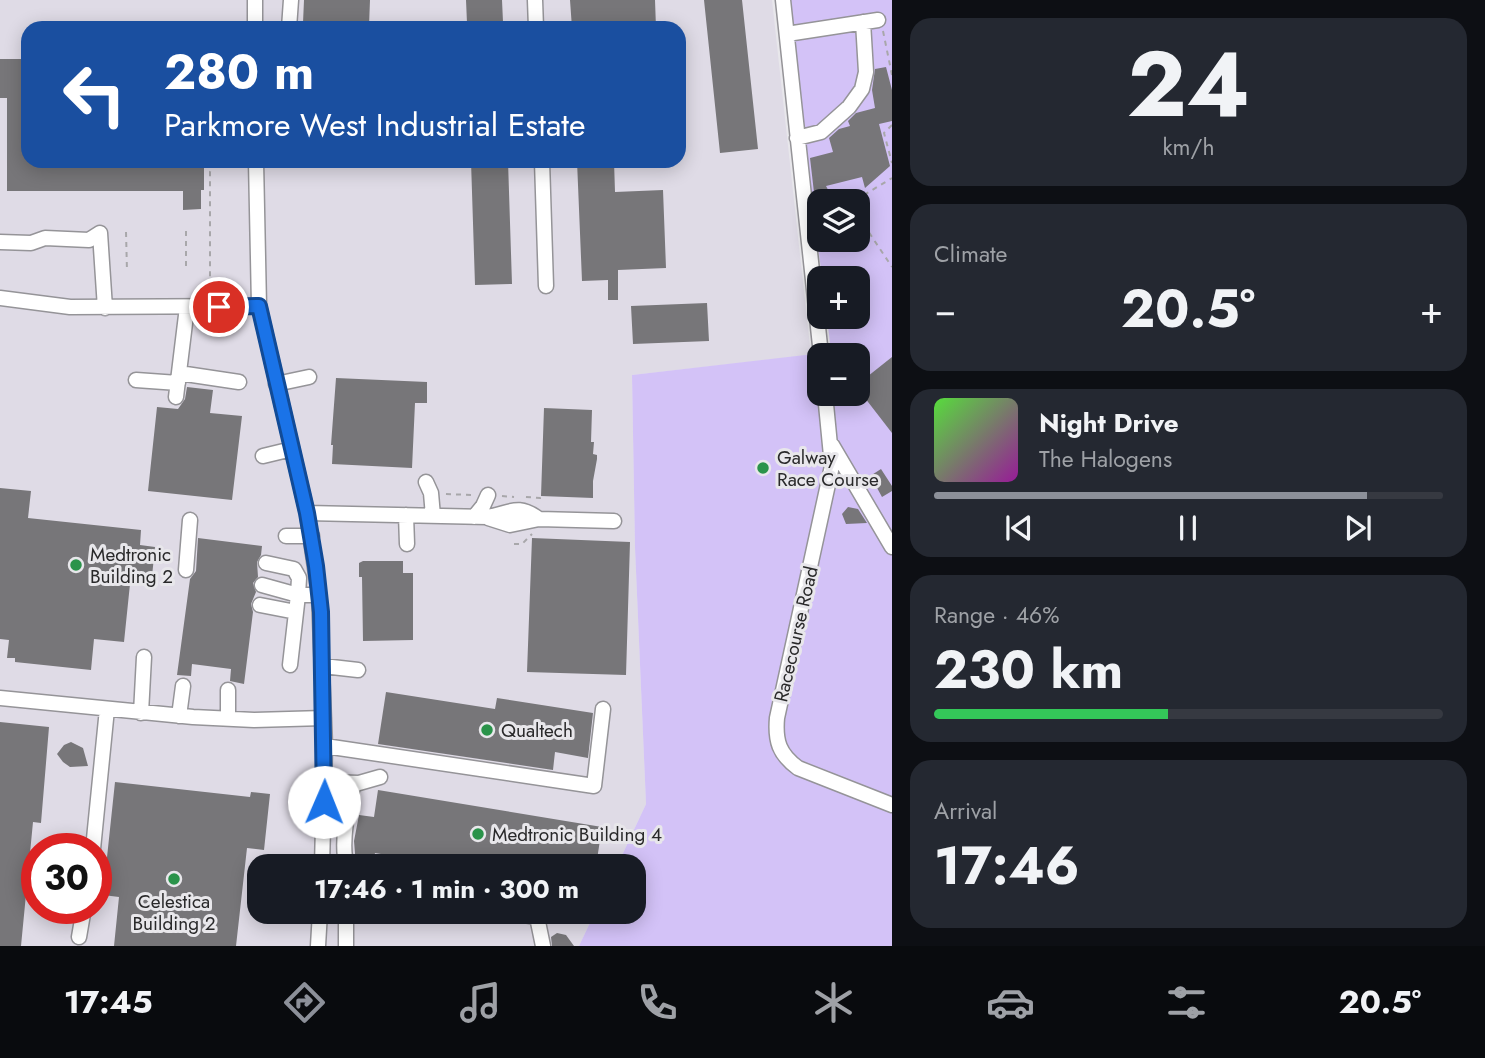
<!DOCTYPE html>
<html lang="en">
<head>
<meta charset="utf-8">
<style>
  :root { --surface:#171b24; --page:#242831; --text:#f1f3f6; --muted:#9ea1a6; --line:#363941; --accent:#8c9099 }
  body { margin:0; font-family:Jost,sans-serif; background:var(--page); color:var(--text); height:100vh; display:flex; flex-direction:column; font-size:26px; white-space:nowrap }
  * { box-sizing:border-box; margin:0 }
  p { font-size:23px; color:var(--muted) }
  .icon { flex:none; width:38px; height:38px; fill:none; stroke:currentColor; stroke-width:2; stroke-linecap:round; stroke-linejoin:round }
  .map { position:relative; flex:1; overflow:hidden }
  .details { display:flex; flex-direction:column; gap:18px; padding:18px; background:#0d0f14; width:593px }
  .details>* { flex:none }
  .banner { position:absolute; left:21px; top:21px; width:665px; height:147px; border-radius:21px; box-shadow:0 4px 18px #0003; background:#1a4fa0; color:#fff; overflow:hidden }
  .tools { position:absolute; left:807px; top:189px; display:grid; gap:14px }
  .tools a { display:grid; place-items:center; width:63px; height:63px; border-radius:14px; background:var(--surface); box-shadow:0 4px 18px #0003; font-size:35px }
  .speed { position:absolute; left:21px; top:833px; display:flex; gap:14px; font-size:35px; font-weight:700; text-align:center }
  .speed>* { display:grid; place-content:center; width:91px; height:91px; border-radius:50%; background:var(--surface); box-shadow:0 4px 18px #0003; line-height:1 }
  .speed .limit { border:10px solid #d22; background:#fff; color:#111 }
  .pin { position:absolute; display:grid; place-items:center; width:60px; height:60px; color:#fff; margin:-30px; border:4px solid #fff; border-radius:50%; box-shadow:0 2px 7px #0007 }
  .me { position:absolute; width:77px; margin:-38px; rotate:1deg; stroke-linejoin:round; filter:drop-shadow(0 0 5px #0008) }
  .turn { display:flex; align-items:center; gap:24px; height:147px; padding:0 28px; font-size:32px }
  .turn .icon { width:91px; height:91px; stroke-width:2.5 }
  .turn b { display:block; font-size:49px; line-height:60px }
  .big { font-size:52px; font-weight:700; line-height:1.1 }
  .details .tile { flex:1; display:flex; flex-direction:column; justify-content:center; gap:10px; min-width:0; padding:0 24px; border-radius:21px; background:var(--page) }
  .details .dial { align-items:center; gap:0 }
  .dial b { font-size:91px; line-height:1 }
  .song { display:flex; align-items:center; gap:21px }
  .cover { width:84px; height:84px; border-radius:10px; background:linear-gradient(135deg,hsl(110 70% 55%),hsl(300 70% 35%)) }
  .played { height:7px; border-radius:4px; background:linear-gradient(90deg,var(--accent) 85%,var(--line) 85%) }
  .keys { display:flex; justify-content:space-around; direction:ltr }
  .heat { display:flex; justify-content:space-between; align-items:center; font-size:38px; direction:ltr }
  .charge { height:10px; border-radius:5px; background:linear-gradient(90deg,#34c759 46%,var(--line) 0) }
  .trip { position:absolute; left:247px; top:854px; width:399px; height:70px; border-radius:21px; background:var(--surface); box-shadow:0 4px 18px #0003; font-weight:700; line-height:70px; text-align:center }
  .menu { display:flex; height:112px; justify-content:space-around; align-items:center; background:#090b0e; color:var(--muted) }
  .menu .icon { width:49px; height:49px }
  .menu .active { color:var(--accent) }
  .menu b { font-size:32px; color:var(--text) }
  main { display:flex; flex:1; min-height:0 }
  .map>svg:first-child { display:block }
</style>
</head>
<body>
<main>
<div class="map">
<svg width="892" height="946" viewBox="0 0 892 946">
  <rect width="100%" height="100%" fill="#e8e7eb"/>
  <path fill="#dfdbe6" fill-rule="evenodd" d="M0,0h772l39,355 -179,20 3,173 11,256 -29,62h-358v46h336l-16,34h-579zM28,28h651v133h-651zM37,849h59v59h-59z"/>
  <path fill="#d3c2f7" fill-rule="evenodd" d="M788,0h104v946h-313l16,-34h39v-46h-17l29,-62 -11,-256 -3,-173 199,-23 -4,-35h31v-39h-36zM819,201h39v39h-39zM819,355h39v39h-39z"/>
  <path fill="#777679" d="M304,0h66l-1,26 -66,-3z
    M466,0h36l1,22 -36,1z
    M570,0h85l1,28h-84z
    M704,0h38l16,149 -38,4z
    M0,59h28v102h176v29h-3v19l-18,1v-19h-176v-93h-7z
    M886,67l6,23v31l-13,3 11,42 -25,22 -3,-11 -36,9 8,15h-19l-5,-43 23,-6 -4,-14 10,-9 11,-3 -2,-5 8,-8 19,-5 -3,-18 3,-21z
    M471,161h37l4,123 -37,1z
    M577,161h37l1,31 48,-2 3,78 -48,2v30h-10v-20l-26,1z
    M707,303l2,38 -76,3 -2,-38z
    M892,357v76l-34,-44v-5z
    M336,378l91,4v21h-12l-3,65 -80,-4 1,-19h-2z
    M187,387l26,3 -3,23 32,3 -10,84 -84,-9 9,-84 21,2 7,-10z
    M544,408l48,2 -1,32h3l-1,12 4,1v4l-4,22v17l-52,-2z
    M881,469l11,17v5l-10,6 -6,-11 -3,2 -6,-10z
    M0,488l31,3 -3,27 113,12 -1,15 15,2 -4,39 -21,-2 -6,58 -30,-3 -3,31 -76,-8v-4h-8l2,-18 -9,-1z
    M848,507l10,2 9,14 -21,1 -4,-10z
    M198,538l64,8 -1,9 -4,7 1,15 -5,6 3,9 -5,12 2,8 -9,72 -14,-3 1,-12 -39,-5 -1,12 -14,-1 13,-96 6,-8z
    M532,538l98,4 -4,133 -99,-3z
    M363,561h40v12h10v67l-50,1 -1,-64h-3v-14z
    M386,692l109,17 2,-11 96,15 -5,45 -33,-6 -2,18 -175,-26z
    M0,722l49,5 -8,96 -8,-1 -12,124h-21z
    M71,742l12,6 5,18 -18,1 -7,-5 -6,-8 7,-9z
    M115,782l135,15 1,-5 19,2 -6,56 -17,-2 -11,98h-122l5,-49 -16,-2z
    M378,790l224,37 -6,39h-144l-77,-13 -3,13 -16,-1 -2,-24 5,-26 15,2z
    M557,933l9,2 8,11h-22l-1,-9z"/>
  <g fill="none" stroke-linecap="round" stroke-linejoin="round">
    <defs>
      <path id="minor" d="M535,0l1,28
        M783,0l38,355
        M255,28v-28
        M289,28l2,-28
        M787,34l91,-14
        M797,138l24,-6 28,-25 13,-18 4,-17 -3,-50
        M256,161l3,145 48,207 12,82 6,151 -3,120
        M542,161l4,125
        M0,242l31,1 14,-5 44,2 11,-7 5,75
        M0,298l70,9 189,-1
        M179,373l60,9
        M136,380l42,3
        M276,384l33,-7
        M825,394l7,72 -55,252c-2,23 2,36 21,50l94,37
        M176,397l11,-90
        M832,445l60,102
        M263,456l29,-7
        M426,482l5,11 2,23
        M307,513l180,4c24,-4 30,-14 52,2
        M406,515l1,29
        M474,517l9,-11 5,-11
        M488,518l22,7 29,-6 75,2
        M286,536h26
        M186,570l4,-50
        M262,585l36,10 1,-17 -5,-9 -28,-6
        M260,605l36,7
        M290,665l8,-70h21
        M323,666l35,4
        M0,698l193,19 61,3 70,-2
        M141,713l3,-56
        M179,716l4,-30
        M228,719v-29
        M325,746l269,40 9,-77
        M325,782l34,1 21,-6
        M93,849l14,-140
        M347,866c-7,-20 1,-62 7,-83
        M504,912l33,5 6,29
        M79,937l5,-29
        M318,946l2,-34
        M346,946v-34"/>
    </defs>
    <use href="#minor" stroke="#959498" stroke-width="17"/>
    <path stroke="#a8a7aa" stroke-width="2" stroke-dasharray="5 5" stroke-linecap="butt" d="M883,31l9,44
      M892,125l-8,8 8,30
      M858,203l6,-8 28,-17
      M858,216l34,51
      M186,231v40
      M126,232l1,39
      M216,294l-6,-7v-115l6,-11h26
      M446,494l26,1
      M502,496l12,1
      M526,497l14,1v5
      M514,544h8l10,-10"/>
    <use href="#minor" stroke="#fff" stroke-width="14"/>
  </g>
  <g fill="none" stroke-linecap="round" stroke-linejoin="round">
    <defs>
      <path id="route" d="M219,307l40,-1 48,207 9,53 5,46 3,190"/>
    </defs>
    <use href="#route" stroke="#114b97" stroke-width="18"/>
    <use href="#route" stroke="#1a73e8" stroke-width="12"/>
  </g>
  <g fill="#2a934a" stroke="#e8e7eb" stroke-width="2.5">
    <circle cx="763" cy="468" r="7"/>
    <circle cx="76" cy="565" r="7"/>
    <circle cx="487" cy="730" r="7"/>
    <circle cx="478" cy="834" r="7"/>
    <circle cx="174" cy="879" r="7"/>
  </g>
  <g text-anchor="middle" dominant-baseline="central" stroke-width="6" stroke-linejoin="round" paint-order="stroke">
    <g font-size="19" fill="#29292a" stroke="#e8e7eb" text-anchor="start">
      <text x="777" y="457">Galway<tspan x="777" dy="22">Race Course</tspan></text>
      <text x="90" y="554">Medtronic<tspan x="90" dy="22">Building 2</tspan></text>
      <text x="501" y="730">Qualtech</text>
      <text x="492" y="834">Medtronic Building 4</text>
      <text x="174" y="901" text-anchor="middle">Celestica<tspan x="174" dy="22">Building 2</tspan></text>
    </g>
    <g font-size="19" fill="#29292a" stroke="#e8e7eb">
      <text transform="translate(796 634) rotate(-77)">Racecourse Road</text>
    </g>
  </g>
</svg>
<div class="tools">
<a><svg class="icon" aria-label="layers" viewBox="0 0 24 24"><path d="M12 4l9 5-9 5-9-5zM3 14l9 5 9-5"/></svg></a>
<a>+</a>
<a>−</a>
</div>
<div class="speed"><div class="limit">30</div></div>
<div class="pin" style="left:219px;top:307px;background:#d93025"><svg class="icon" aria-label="arrive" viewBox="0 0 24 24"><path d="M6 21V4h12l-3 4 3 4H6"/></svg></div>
<svg class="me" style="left:324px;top:802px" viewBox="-20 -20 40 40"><circle r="19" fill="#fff"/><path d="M0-13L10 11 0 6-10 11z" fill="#1a73e8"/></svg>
<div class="trip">17:46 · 1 min · 300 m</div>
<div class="banner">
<div class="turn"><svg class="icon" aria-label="left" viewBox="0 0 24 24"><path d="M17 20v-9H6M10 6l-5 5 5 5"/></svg><div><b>280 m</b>Parkmore West Industrial Estate</div></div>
</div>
</div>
<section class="details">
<div class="tile dial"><b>24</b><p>km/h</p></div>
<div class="tile"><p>Climate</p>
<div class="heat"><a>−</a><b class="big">20.5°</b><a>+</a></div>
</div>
<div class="tile">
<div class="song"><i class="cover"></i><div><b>Night Drive</b><p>The Halogens</p></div></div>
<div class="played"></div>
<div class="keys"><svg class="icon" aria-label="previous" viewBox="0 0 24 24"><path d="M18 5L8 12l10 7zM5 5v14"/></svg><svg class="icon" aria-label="pause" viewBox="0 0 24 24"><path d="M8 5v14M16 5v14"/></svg><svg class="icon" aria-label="next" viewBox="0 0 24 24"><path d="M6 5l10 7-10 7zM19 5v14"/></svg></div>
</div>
<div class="tile"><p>Range · 46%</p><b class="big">230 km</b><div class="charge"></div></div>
<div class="tile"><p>Arrival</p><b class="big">17:46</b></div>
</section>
</main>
<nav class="menu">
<b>17:45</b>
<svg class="icon active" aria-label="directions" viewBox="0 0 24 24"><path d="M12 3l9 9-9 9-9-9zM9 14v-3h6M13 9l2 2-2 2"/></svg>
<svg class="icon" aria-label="music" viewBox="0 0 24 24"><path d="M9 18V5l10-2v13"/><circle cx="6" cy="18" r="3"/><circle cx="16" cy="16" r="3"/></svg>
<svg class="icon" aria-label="phone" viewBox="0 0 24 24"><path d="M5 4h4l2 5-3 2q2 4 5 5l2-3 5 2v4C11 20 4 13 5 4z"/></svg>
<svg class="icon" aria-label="climate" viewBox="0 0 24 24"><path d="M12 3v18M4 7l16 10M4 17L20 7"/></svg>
<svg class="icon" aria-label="car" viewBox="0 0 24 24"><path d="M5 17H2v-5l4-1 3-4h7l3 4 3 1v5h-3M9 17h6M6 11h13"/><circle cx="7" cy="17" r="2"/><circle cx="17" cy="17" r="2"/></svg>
<svg class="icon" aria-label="filters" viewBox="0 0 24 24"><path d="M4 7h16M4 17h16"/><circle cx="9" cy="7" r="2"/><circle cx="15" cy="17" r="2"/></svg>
<b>20.5°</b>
</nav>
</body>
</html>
